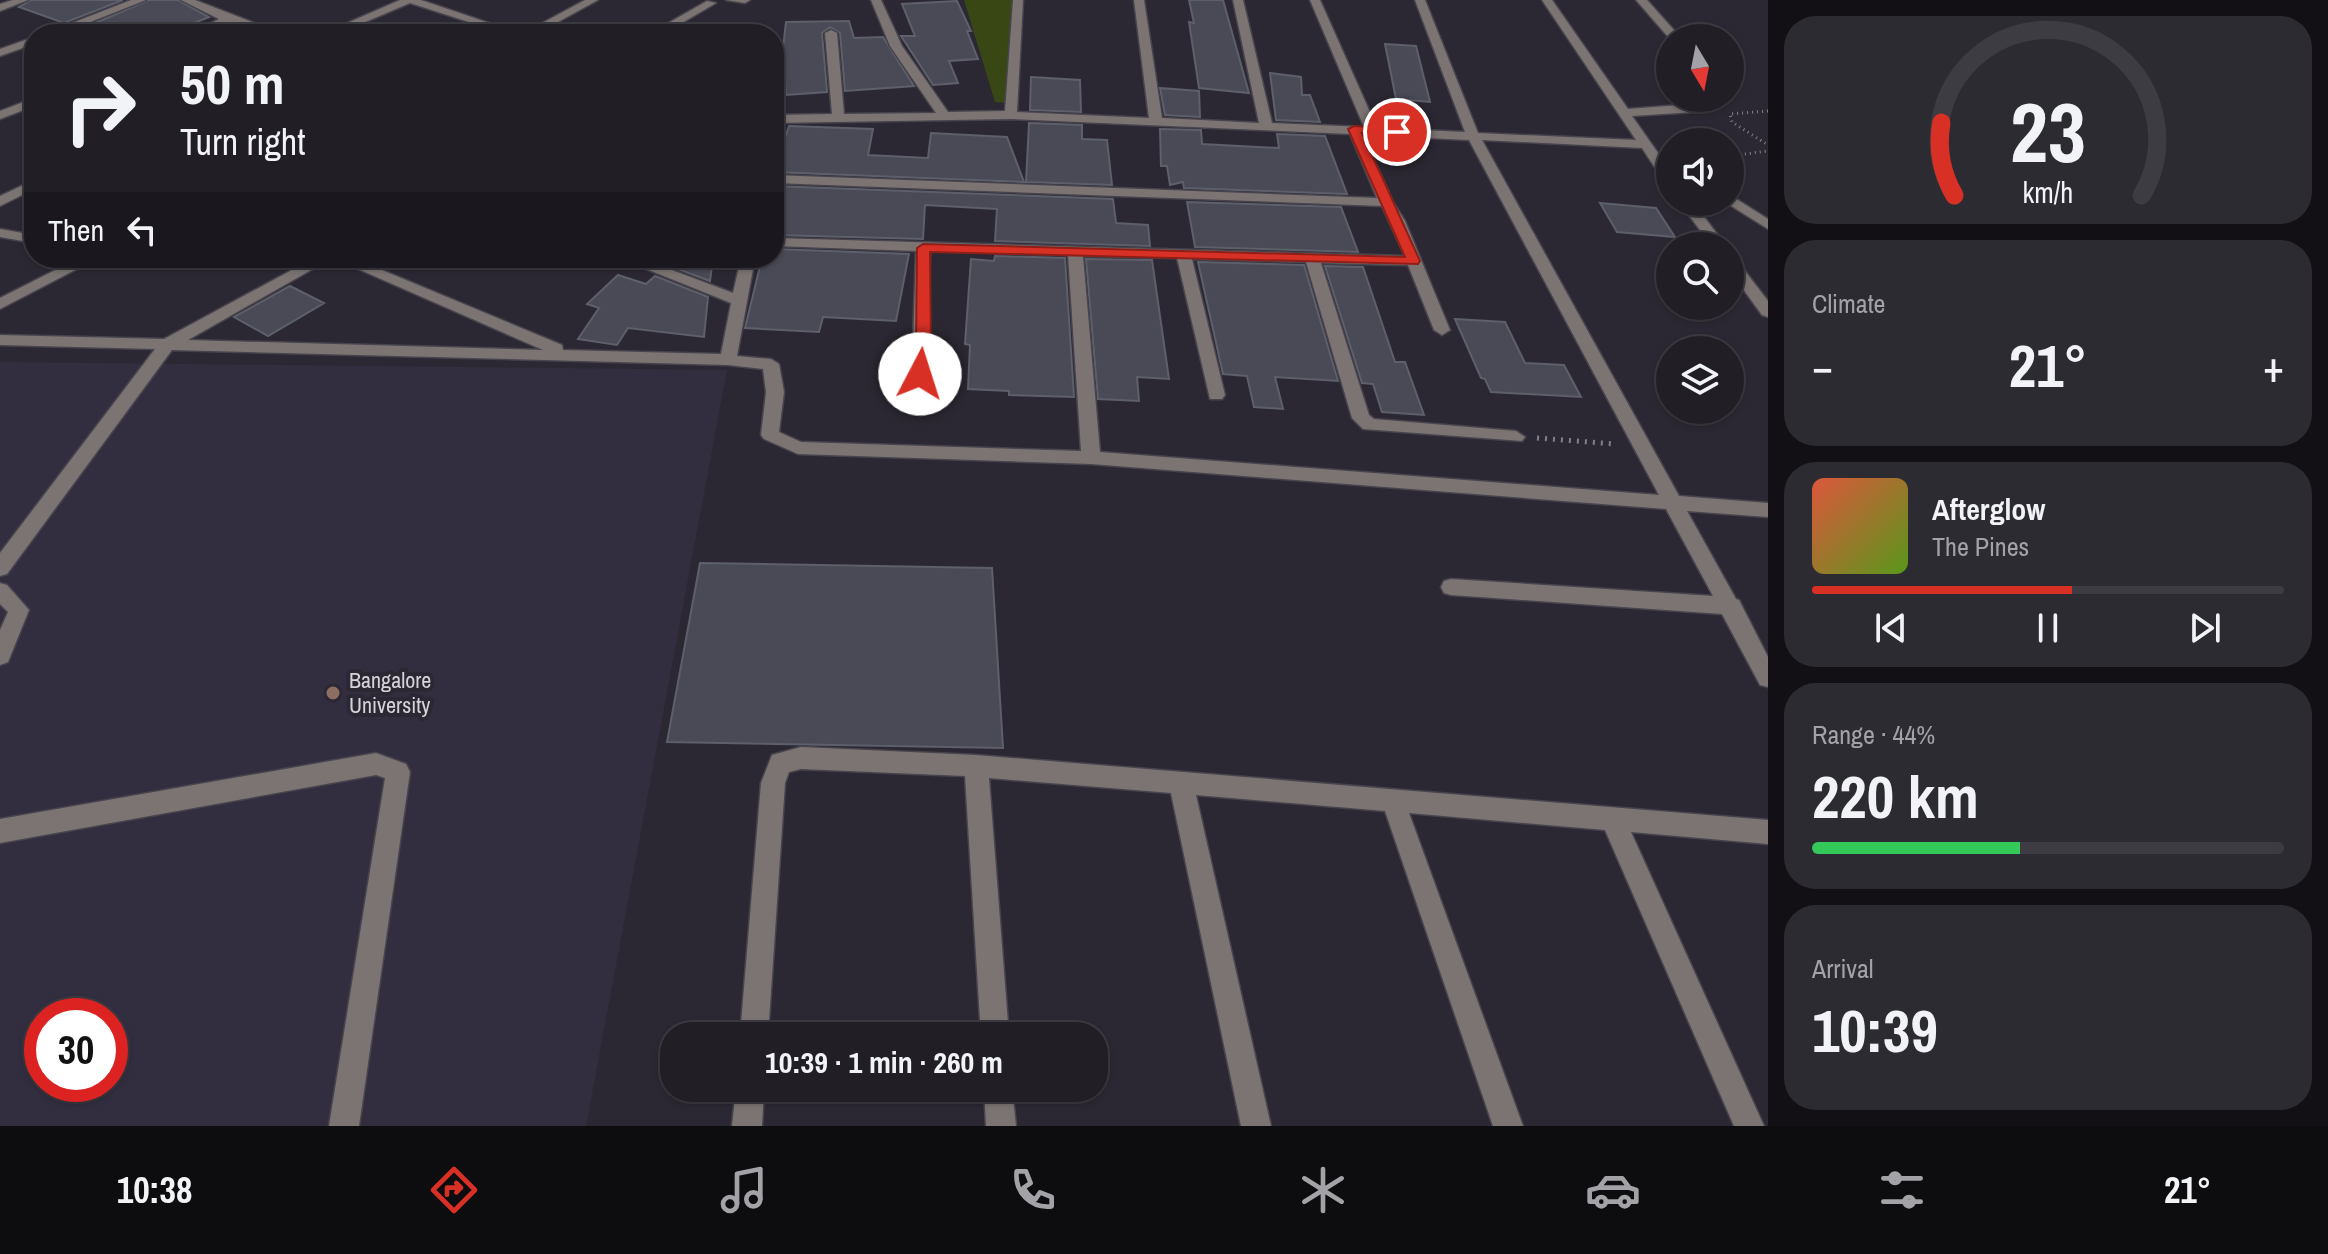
<!DOCTYPE html>
<html lang="en">
<head>
<meta charset="utf-8">
<style>
  :root { --surface:#211e26; --page:#2d2b32; --text:#f1f3f6; --muted:#a2a2a7; --line:#3e3c43; --accent:#d93025 }
  body { margin:0; font-family:"Archivo Narrow",sans-serif; background:var(--page); color:var(--text); height:100vh; display:flex; flex-direction:column; font-size:30px; white-space:nowrap }
  * { box-sizing:border-box; margin:0 }
  p { font-size:26px; color:var(--muted) }
  .icon { flex:none; width:44px; height:44px; fill:none; stroke:currentColor; stroke-width:2; stroke-linecap:round; stroke-linejoin:round }
  .map { position:relative; flex:1; overflow:hidden }
  .details { display:flex; flex-direction:column; gap:16px; padding:16px; background:#121015; width:560px }
  .details>* { flex:none }
  .hud { position:absolute; left:24px; top:24px; width:760px; height:244px; border-radius:32px; box-shadow:0 2px 6px #0004,0 0 0 2px var(--line); background:#211e26; color:var(--text); overflow:hidden }
  .needle { width:52px; rotate:170deg }
  .buttons { position:absolute; left:1656px; top:24px; display:grid; gap:16px }
  .buttons a { display:grid; place-items:center; width:88px; height:88px; border-radius:50%; background:var(--surface); box-shadow:0 2px 6px #0004,0 0 0 2px var(--line); font-size:40px }
  .speed { position:absolute; left:24px; top:998px; display:flex; gap:16px; font-size:40px; font-weight:700; text-align:center }
  .speed>* { display:grid; place-content:center; width:104px; height:104px; border-radius:50%; background:var(--surface); box-shadow:0 2px 6px #0004,0 0 0 2px var(--line); line-height:1 }
  .speed .limit { border:12px solid #d22; background:#fff; color:#111 }
  .pin { position:absolute; display:grid; place-items:center; width:68px; height:68px; color:#fff; margin:-34px; border:4px solid #fff; border-radius:50%; box-shadow:0 2px 8px #0007 }
  .me { position:absolute; width:88px; margin:-44px; rotate:5deg; stroke-linejoin:round; filter:drop-shadow(0 0 6px #0008) }
  .turn { display:flex; align-items:center; gap:28px; height:168px; padding:0 24px; font-size:36px }
  .turn .icon { width:104px; height:104px; stroke-width:2.5 }
  .turn b { display:block; font-size:56px; line-height:68px }
  .then { display:flex; align-items:center; height:76px; padding:0 24px; background:#0003; gap:16px; font-size:30px }
  .big { font-size:60px; font-weight:700; line-height:1.1 }
  .details .tile { flex:1; display:flex; flex-direction:column; justify-content:center; gap:12px; min-width:0; padding:0 28px; border-radius:32px; background:var(--page) }
  .details .dial { align-items:center; gap:0 }
  .dial svg { height:208px; overflow:visible; fill:none; stroke:var(--line); stroke-width:7; stroke-linecap:round; text-anchor:middle }
  .dial text { fill:var(--text); stroke:none }
  .song { display:flex; align-items:center; gap:24px }
  .cover { width:96px; height:96px; border-radius:12px; background:linear-gradient(135deg,hsl(10 70% 55%),hsl(90 70% 35%)) }
  .played { height:8px; border-radius:4px; background:linear-gradient(90deg,var(--accent) 55%,var(--line) 55%) }
  .keys { display:flex; justify-content:space-around; direction:ltr }
  .heat { display:flex; justify-content:space-between; align-items:center; font-size:44px; direction:ltr }
  .charge { height:12px; border-radius:6px; background:linear-gradient(90deg,#34c759 44%,var(--line) 0) }
  .trip { position:absolute; left:660px; top:1022px; width:448px; height:80px; border-radius:32px; background:var(--surface); box-shadow:0 2px 6px #0004,0 0 0 2px var(--line); font-weight:700; line-height:80px; text-align:center }
  .tabs { display:flex; height:128px; justify-content:space-around; align-items:center; background:#0d0c0f; color:var(--muted) }
  .tabs .icon { width:56px; height:56px }
  .tabs .current { color:var(--accent) }
  .tabs b { font-size:36px; color:var(--text) }
  main { display:flex; flex:1; min-height:0 }
  .map>svg:first-child { display:block }
</style>
</head>
<body>
<main>
<div class="map">
<svg width="1768" height="1126" viewBox="0 0 1768 1126">
  <rect width="100%" height="100%" fill="#2c2833"/>
  <path fill="#332e3f" fill-rule="evenodd" d="M0,362l727,8 -141,756h-586zM42,1016h68v68h-68z"/>
  <path fill="#394715" d="M964,0h59l-16,103 -12,-1z"/>
  <path fill="#494a56" stroke="#5d5f6b" stroke-width="2" d="M31,0h92l-59,23 -45,-16z
    M149,0h29l31,17 -42,17h-18l-21,-7 -18,7h-15l-14,-5z
    M1189,0h34l26,93 -50,-5 -10,-66 5,1z
    M957,1l14,30h-4l11,28 -29,2 9,22 -25,2 -32,-49h14l-13,-32z
    M849,21l5,17 29,-1 31,49 -69,5 -5,-58 -10,-6 -8,6 5,59 -41,3 -3,-47 3,-26z
    M1385,44l31,2 14,56 -34,-3z
    M1270,73l31,4 1,18h8l10,27 -44,-2z
    M1031,77l49,3 1,32 -51,-2z
    M1160,88l39,3 1,26 -35,-2z
    M1029,123l53,2v14l25,1 5,45 -86,-3z
    M789,126l84,3 -5,26 60,3 3,-25 76,4 17,45 -250,-10z
    M1160,129l41,1 1,14 77,4 -2,-14 48,2 22,58 -163,-6 -1,-6 -13,3 -3,-19h-6z
    M774,186l339,13 3,24 32,2 2,21 -155,-5 2,-32 -72,-4 -2,34 -149,-4z
    M1187,202l154,5 17,45 -163,-5z
    M1600,203l56,5 19,29 -58,-5z
    M774,249l135,5 -13,67 -73,-4 -4,15 -74,-4 17,-70h12z
    M995,256l70,2 9,139 -65,-2v-4l-41,-2 2,-44 -5,-1 6,-85 23,2z
    M675,258h38l-3,23 -43,-16z
    M1086,259l66,1 17,119 -32,-2 2,24 -41,-2z
    M1198,262l106,3 34,116 -63,-4 8,32 -29,-2 -7,-31 -24,-2z
    M1325,266l38,1 32,95h10l19,53 -42,-3 -9,-28 -11,-1z
    M618,275l28,9 9,-8 53,21 -4,40 -76,-9 -11,17 -39,-6 21,-31 -12,-4z
    M290,286l34,17 -56,33 -34,-19z
    M1455,319l50,3 20,41 39,2 17,32 -90,-5 -6,-13 -4,-1z
    M700,563l292,5 11,180 -336,-6z"/>
  <g fill="none" stroke-linecap="round" stroke-linejoin="round">
    <defs>
      <path id="minor" d="M13,0h15l-28,11v-7z
        M131,0h15l-86,34h-16z
        M181,0h14l88,34h-18l-36,-11 -26,11h-15l31,-15z
        M400,0h21l101,34 63,-34h13l-62,34h-30l-96,-31 -73,31h-15z
        M726,0h24l-5,3z
        M871,0h10l21,46 46,66 57,-1 8,-111h10l-6,112 132,6 -15,-118h10l18,118 97,5 -26,-123h10l29,123 92,4 -54,-127h10l57,128 88,4 -50,-132h10l53,133 158,7 -94,-140h10l76,109 65,-5 8,-6h12l-5,9 -13,5 -63,4 38,54v14l-5,-1 -23,-35 -160,-8 197,356 89,7v14l-81,-6 49,88 3,1 29,57v30l-8,-2 -38,-71 -271,-19 -7,-2 -3,-6 3,-6 7,-2 262,17 -47,-87 -575,-45 -293,-10 -34,-15 -3,-4 5,-43 -3,-23 -35,-4 -556,-15 -165,224 -7,2v-23l155,-204 -155,-4v-10l164,4 150,-81h18l-144,82 355,10 -210,-92h20l209,87 1,5 158,4 10,-51 -112,-45h21l93,35 8,-35h14l-18,98 34,3 8,5 5,28 -5,40 22,10 280,9 -13,-196 -138,-4 -2,123 -8,5 -8,-5 4,-123 -142,-5v-8l631,18 -23,-50 -608,-23v-8l603,23 -27,-64 -339,-15 -237,4v-8l58,-1 -7,-81 6,-3 6,3 7,81 92,-1 -46,-67zM1363,135l106,5 190,355 -559,-43 -17,-196 94,2 33,141h12l3,-4 -33,-136 114,3 46,156 11,11 159,12 3,-4 -9,-6 -142,-12 -5,-4 -48,-152 87,2 26,65 8,5 8,-5 -45,-109 -12,-19z
        M1636,0h11l34,38 -11,1z
        M707,1l9,2 -53,31h-14z
        M34,37v7l-34,12v-7z
        M34,98v8l-34,13v-8z
        M34,180v9l-34,17v-10z
        M1730,195l38,24v10l-43,-27h5z
        M1679,202h14l33,44h-14z
        M0,229l34,6v8l-34,-6z
        M1730,257l5,1 33,43v16l-6,-2 -32,-44z
        M79,258h19l-98,51v-11z
        M0,583l7,2 22,25 -21,52 -8,3v-35l8,-18 -8,-8z
        M801,747l175,8 792,65v24l-137,-12 133,294h-30l-129,-296 -196,-17 114,313h-30l-108,-315 -189,-16 75,331h-30l-70,-333 -182,-15 20,258h-28l-16,-260 -164,-7 -12,3 -4,11 -17,253h-28l21,-253 11,-28z
        M376,753l30,11 4,8 -51,354h-30l56,-348 -9,-3 -376,68v-24z
        M736,1088h28l-2,38h-30z
        M984,1088h28l4,38h-30z"/>
    </defs>
    <use href="#minor" stroke="#47444e" stroke-width="3"/>
    <path stroke="#838089" stroke-width="3" stroke-dasharray="1 4" stroke-linecap="butt" d="M1768,111l-38,3 2,8 36,23
      M1730,156l38,-5"/>
    <path stroke="#838089" stroke-width="5" stroke-dasharray="2 6" stroke-linecap="butt" d="M1537,438l78,6"/>
    <use href="#minor" fill="#7b7472" fill-rule="evenodd"/>
  </g>
  <path fill="#d93025" stroke="#8d1f18" stroke-width="2" d="M1354,126l43,2 6,4 -6,3 -35,-2 58,128 -2,3 -488,-12 1,94 -3,28 -8,5 -8,-5 4,-28 1,-98 6,-4 482,13 -57,-128z"/>
  <circle fill="#8d6e63" stroke="#2c2833" stroke-width="3" cx="333" cy="693" r="8"/>
  <g text-anchor="middle" dominant-baseline="central" stroke-width="8" stroke-linejoin="round" paint-order="stroke">
    <g font-size="22" fill="#d6d4db" stroke="#2c2833" text-anchor="start">
      <text x="349" y="680">Bangalore<tspan x="349" dy="25">University</tspan></text>
    </g>
  </g>
</svg>
<div class="buttons">
<a><svg class="needle" viewBox="-14 -14 28 28"><path d="M0-13l5 13h-10z" fill="#e53935"/><path d="M0 13l5-13h-10z" fill="#a2a2a7"/></svg></a>
<a><svg class="icon" aria-label="sound" viewBox="0 0 24 24"><path d="M4 9h4l5-4v14l-5-4H4zM17 9q2 3 0 6"/></svg></a>
<a><svg class="icon" aria-label="search" viewBox="0 0 24 24"><circle cx="10" cy="10" r="6"/><path d="M15 15l6 6"/></svg></a>
<a><svg class="icon" aria-label="layers" viewBox="0 0 24 24"><path d="M12 4l9 5-9 5-9-5zM3 14l9 5 9-5"/></svg></a>
</div>
<div class="speed"><div class="limit">30</div></div>
<div class="pin" style="left:1397px;top:132px;background:#d93025"><svg class="icon" aria-label="arrive" viewBox="0 0 24 24"><path d="M6 21V4h12l-3 4 3 4H6"/></svg></div>
<svg class="me" style="left:920px;top:374px" viewBox="-20 -20 40 40"><circle r="19" fill="#fff"/><path d="M0-13L10 11 0 6-10 11z" fill="#d93025"/></svg>
<div class="trip">10:39 · 1 min · 260 m</div>
<div class="hud">
<div class="turn"><svg class="icon" aria-label="right" viewBox="0 0 24 24"><path d="M7 20v-9h11M14 6l5 5-5 5"/></svg><div><b>50 m</b>Turn right</div></div>
<div class="then">Then<svg class="icon" aria-label="left" viewBox="0 0 24 24"><path d="M17 20v-9H6M10 6l-5 5 5 5"/></svg></div>
</div>
</div>
<section class="details">
<div class="tile dial"><svg viewBox="0 0 100 80">
<path d="M14 69A42 42 0 1 1 86 69"/>
<path d="M14 69A42 42 0 0 1 9 41" stroke="#d93025"/>
<text x="50" y="56" font-size="32" font-weight="700">23</text>
<text x="50" y="72" font-size="11">km/h</text>
</svg></div>
<div class="tile"><p>Climate</p>
<div class="heat"><a>−</a><b class="big">21°</b><a>+</a></div>
</div>
<div class="tile">
<div class="song"><i class="cover"></i><div><b>Afterglow</b><p>The Pines</p></div></div>
<div class="played"></div>
<div class="keys"><svg class="icon" aria-label="previous" viewBox="0 0 24 24"><path d="M18 5L8 12l10 7zM5 5v14"/></svg><svg class="icon" aria-label="pause" viewBox="0 0 24 24"><path d="M8 5v14M16 5v14"/></svg><svg class="icon" aria-label="next" viewBox="0 0 24 24"><path d="M6 5l10 7-10 7zM19 5v14"/></svg></div>
</div>
<div class="tile"><p>Range · 44%</p><b class="big">220 km</b><div class="charge"></div></div>
<div class="tile"><p>Arrival</p><b class="big">10:39</b></div>
</section>
</main>
<nav class="tabs">
<b>10:38</b>
<svg class="icon current" aria-label="directions" viewBox="0 0 24 24"><path d="M12 3l9 9-9 9-9-9zM9 14v-3h6M13 9l2 2-2 2"/></svg>
<svg class="icon" aria-label="music" viewBox="0 0 24 24"><path d="M9 18V5l10-2v13"/><circle cx="6" cy="18" r="3"/><circle cx="16" cy="16" r="3"/></svg>
<svg class="icon" aria-label="phone" viewBox="0 0 24 24"><path d="M5 4h4l2 5-3 2q2 4 5 5l2-3 5 2v4C11 20 4 13 5 4z"/></svg>
<svg class="icon" aria-label="climate" viewBox="0 0 24 24"><path d="M12 3v18M4 7l16 10M4 17L20 7"/></svg>
<svg class="icon" aria-label="car" viewBox="0 0 24 24"><path d="M5 17H2v-5l4-1 3-4h7l3 4 3 1v5h-3M9 17h6M6 11h13"/><circle cx="7" cy="17" r="2"/><circle cx="17" cy="17" r="2"/></svg>
<svg class="icon" aria-label="filters" viewBox="0 0 24 24"><path d="M4 7h16M4 17h16"/><circle cx="9" cy="7" r="2"/><circle cx="15" cy="17" r="2"/></svg>
<b>21°</b>
</nav>
</body>
</html>
